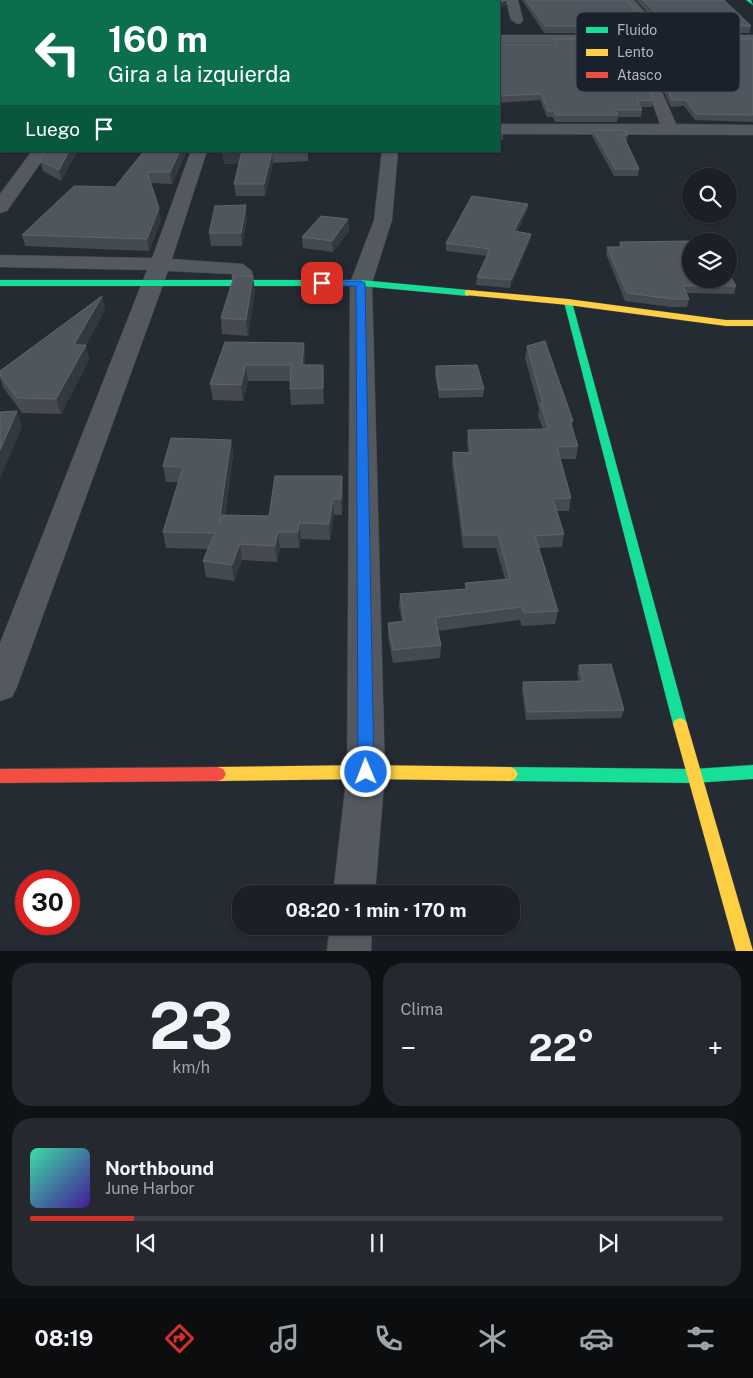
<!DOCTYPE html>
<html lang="es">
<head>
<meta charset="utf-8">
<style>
  :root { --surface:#1c2026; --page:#25282e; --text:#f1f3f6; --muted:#a0a3a7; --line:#3a3e43; --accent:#d93025 }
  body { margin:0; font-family:"Public Sans",sans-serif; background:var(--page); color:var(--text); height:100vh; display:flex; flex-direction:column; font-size:19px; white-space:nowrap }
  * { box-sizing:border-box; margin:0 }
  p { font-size:16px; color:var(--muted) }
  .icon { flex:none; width:28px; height:28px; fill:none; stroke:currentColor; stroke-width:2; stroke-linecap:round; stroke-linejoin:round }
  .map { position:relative; height:951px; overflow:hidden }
  .sheet { display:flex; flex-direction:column; gap:12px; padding:12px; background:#0f1215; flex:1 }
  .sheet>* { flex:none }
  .top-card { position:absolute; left:0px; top:0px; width:500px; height:152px; box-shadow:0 1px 4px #0004,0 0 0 1px var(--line); background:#0b6e4f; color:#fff; overflow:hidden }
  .tools { position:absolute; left:682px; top:168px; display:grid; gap:10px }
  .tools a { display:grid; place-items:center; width:55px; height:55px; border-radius:50%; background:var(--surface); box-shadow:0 1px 4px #0004,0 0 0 1px var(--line); font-size:25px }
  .speed { position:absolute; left:15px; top:870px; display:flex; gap:10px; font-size:25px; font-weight:700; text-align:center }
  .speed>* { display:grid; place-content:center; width:65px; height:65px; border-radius:50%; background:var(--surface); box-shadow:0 1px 4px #0004,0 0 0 1px var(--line); line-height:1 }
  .speed .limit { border:8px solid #d22; background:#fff; color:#111 }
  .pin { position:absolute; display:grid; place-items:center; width:42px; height:42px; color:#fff; margin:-21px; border-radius:10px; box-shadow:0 2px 8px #0006 }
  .me { position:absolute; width:55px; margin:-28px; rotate:359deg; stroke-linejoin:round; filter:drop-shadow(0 0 4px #0008) }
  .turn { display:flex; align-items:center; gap:18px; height:105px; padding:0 25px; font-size:22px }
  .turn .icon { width:65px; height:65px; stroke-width:2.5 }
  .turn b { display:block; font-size:35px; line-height:42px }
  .then { display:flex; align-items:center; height:48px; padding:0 25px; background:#0003; gap:10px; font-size:19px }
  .big { font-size:38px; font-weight:700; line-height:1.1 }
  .sheet .widget { flex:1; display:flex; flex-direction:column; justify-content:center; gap:8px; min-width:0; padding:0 18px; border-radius:20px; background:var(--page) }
  .sheet .dial { align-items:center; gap:0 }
  .dial b { font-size:65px; line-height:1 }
  .song { display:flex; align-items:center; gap:15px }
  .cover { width:60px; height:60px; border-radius:8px; background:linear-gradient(135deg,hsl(160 70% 55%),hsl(260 70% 35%)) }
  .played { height:5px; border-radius:2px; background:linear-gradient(90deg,var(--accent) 15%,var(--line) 15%) }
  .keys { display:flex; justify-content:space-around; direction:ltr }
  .heat { display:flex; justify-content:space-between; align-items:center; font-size:28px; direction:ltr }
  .sheet .tiles { flex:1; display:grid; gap:12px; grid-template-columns:1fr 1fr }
  .widget:last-child { grid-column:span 2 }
  .trip { position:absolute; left:232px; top:885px; width:288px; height:50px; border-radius:20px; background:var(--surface); box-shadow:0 1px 4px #0004,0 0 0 1px var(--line); font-weight:700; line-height:50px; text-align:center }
  .tab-bar { display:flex; height:80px; justify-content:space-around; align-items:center; background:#0b0d0f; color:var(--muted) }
  .tab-bar .icon { width:35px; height:35px }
  .tab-bar .active { color:var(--accent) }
  .tab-bar b { font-size:22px; color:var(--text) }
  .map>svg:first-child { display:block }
</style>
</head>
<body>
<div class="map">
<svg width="753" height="951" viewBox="0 0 753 951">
  <rect width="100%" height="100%" fill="#252b32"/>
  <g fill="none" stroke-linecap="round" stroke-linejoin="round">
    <defs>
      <path id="street" d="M279,0h12v1h-12z
        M393,0h12v1h-12z
        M506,0h12l5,20 -2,3 -4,1 -6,-4z
        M622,0h12l17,19 5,16h97v8h-93l7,10 -7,4 -5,-1 -8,-13h-148v-8h145l-5,-15z
        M656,90l5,1 2,3 13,30 77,1v10l-254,-1v-10h161l-11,-30 2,-3z
        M0,121h1v10h-1z
        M32,151h17l-42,60 -7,2v-19z
        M191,151h16l-35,108 71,5 9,7 2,12 -4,4 -7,2 -7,-2 -4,-4v-9l-64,-3 -151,416 -5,10 -12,4v-58l147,-373 -147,-3v-12l152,3z
        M382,151h16l-6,69 -20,63 13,489 -10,122h-42l14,-122 3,-489 24,-63z
        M330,926h42l-1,25h-44z"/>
      <path id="fast" d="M746,0h5l2,5z
        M0,280h361l107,10 4,3 -4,3 -107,-10h-361z
        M568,299l4,3 115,422 -2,4 -5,2 -5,-2 -2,-4 -109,-422z
        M753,765v14l-59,4 -184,-2 -5,-2 -3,-5 3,-5 5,-2 184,2z"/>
      <path id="slow" d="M468,290l100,9 158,21h27v6h-27l-158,-21 -103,-10v-4z
        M680,718l5,2 2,4 66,227h-17l-63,-227 2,-4z
        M366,765l144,2 5,2 3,5 -3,5 -5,2 -144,-2 -148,2 -5,-2 -3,-5 3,-5 5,-2z"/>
      <path id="jam" d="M218,767l5,2 3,5 -3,5 -5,2 -218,2v-14z"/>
    </defs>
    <use href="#street" stroke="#41464b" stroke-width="1"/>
    <use href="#fast" stroke="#41464b" stroke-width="1"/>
    <use href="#slow" stroke="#41464b" stroke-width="1"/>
    <use href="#jam" stroke="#41464b" stroke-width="1"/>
    <use href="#street" fill="#545960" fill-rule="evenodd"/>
    <use href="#fast" fill="#16e098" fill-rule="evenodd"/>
    <use href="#slow" fill="#ffcf43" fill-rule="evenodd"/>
    <use href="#jam" fill="#f24e42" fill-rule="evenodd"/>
  </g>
  <path fill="#454a51" d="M0,0h263l-1,1h-261v31h-1z
    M522,0h104l17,26 -2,7h-97z
    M636,0h88l27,26 -2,7h-92l-5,-15z
    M553,39l105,18 6,2 5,-4 -6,-10 2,-6h88v83l-58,-2 -11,-14 -13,1 -8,-17 -7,-2 -5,1 -1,1 3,10 -1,7h-11l1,3 -1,7h-23l-1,5h-62l-2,-5h-6l-7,-17 -41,3v-59h54z
    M0,69h1v50h-1z
    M499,128l4,5v7h-4v1z
    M593,130l35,5 -1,6h-1l13,28 -1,7h-24l-22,-40z
    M45,151h32l-16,30 -18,-10 -3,-10z
    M187,151l-15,33 -22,-1 11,37 -12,31 -124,-5 -3,-11z
    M223,151h85v10l-35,2 -8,33h-29l-2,-12 5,-21 -15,1z
    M528,204l-1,7 -10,21 14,2 -1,7 -20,47 -34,-3 1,-8 10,-21 -41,-5v-8z
    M247,217l-5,29h-31l-2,-13z
    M348,219l1,12 -16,21 -30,-4 -1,-11z
    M620,242l116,44 -2,8 -48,-1 3,6 -2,8h-16l-46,-6 -19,-47 1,-7h12z
    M255,291l-7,45 -26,-2 -1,-16z
    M102,296l3,14 -19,35 3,15 -28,54 -39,-1 -19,-26 -3,-9v-7z
    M225,342l79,1 1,16 -1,6h19l1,39 -33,1 -1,-16v-8h-42l-5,20 -30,-1 -3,-16z
    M527,346l46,75 -1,6 6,19 -2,13h-16l11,39 -2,13h-12l7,23 -2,13 -23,1 19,63 -3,13 -33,2 -2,-6 -83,11 4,14 -1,13 -47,5 -5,-27v-13l14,-2 -3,-14 1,-13 65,-5v-6l40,-4 -9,-31h-33l-11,-84 1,-12h15l-1,-9 1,-13 75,-1 -5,-13 1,-7 -14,-51z
    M436,366l48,23 -1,8 -44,1 -4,-24z
    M231,440l2,15 -8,60 44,1 73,-40 1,16 -1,23h-8l-4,25 -29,-1 -2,9h-19l-3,14 -35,-2 -8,21 -28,-4 -3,-16 5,-12 -42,-1 -3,-16 15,-50h-12l-3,-16z
    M579,665l45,45 -3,8 -95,2 -4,-29 1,-9 56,-1 -2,-7z"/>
  <path fill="#33393f" d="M102,0h36v1h-43z
    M506,0v6l-7,3v-6z
    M657,82l-1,6 -5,1 -4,4 2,-7 3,-3z
    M69,151h8l-16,30 -2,-11z
    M180,151h7l-15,33 -2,-12z
    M242,151l1,11 -19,2 -2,-11z
    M272,152l1,11 -8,33 -1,-12z
    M528,204l-1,7 -14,28 1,-8z
    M246,205l1,12 -5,29 -1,-13z
    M159,208l2,12 -12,31 -2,-12z
    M348,219l1,12 -16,21 -1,-11z
    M531,234l-1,7 -20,47 1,-8z
    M253,276l2,15 -7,45 -2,-16z
    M102,296l3,14 -27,49 -4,-14z
    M304,343l1,16 -2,22 -1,-16z
    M86,345l3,15 -28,54 -5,-15z
    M246,365l2,16 -5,20 -2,-16z
    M323,365l1,16v23l-1,-16z
    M17,411l5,16 -22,52v-29z
    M231,440l2,15 -12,84 -2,-16z
    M342,476l1,16 -1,23 -1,-16z
    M333,499l1,16 -4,25 -1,-16z
    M299,523l2,16 -2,9 -1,-16z
    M278,532l2,16 -3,14 -2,-16z
    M240,544l2,16 -8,21 -2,-16z"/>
  <path fill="#50565d" stroke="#5f656d" d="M0,0h102l-7,1h-94v22h-1z
    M132,0h126v1h-127z
    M444,0h62l-7,3v-2h-56z
    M526,0h100l12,14 5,12h-98z
    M643,0h81l27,26h-92l-5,-15z
    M553,39h94l11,18 6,2 9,-6 -8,-14h88v76l-57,-1 -10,-14h-14l-8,-17 -7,-1 -5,1 -3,3 4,14 -16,1 5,9h-27l3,5h-62l-2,-4h-6l-7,-17 -42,2v-52h58z
    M0,69h1v40h-1z
    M499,128l2,1 2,4h-4z
    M593,130h32l3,5h-5l16,34h-24z
    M45,151h24l-10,19 -19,-9z
    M144,151h36l-10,21h-23l12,36 -12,31 -125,-4 52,-49 41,1z
    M223,151h62l-13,1 -8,32h-30l8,-33 -20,2z
    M472,196l56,8 -14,27 17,3 -20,46 -34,-3 13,-28 -44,-6z
    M246,205l-5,28h-32l6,-27z
    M321,216l27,3 -16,22 -30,-4z
    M691,241v38h38v-5l7,12h-53l6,13h-16l-46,-6 -20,-46h15l-2,-5z
    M234,276h19l-7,44 -25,-2z
    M102,296l-28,49h12l-30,54 -39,-1 -17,-23v-4z
    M545,341l28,80h-3l8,25 -21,1 14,51 -18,1 11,35 -29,2 23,75 -34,2 -2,-6 -87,11 6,27 -48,5 -5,-27 16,-2 -4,-27 67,-5 -2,-6 45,-4 -12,-44h-34l-11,-83 18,1 -3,-23 81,-1 -9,-25h3l-16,-58z
    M225,342l79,1 -2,22h21v23l-33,1 1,-24h-45l-5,20 -31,-1z
    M477,365l7,24 -45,1 -3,-24z
    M17,411l-17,39v-38z
    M171,438l60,2 -12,83 3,-8 47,1 6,-40h67l-1,23h-8l-4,25 -30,-1 -1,9h-20l-3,14 -35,-2 -8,21 -29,-4 12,-28 -52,-1 20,-65 -20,-1z
    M611,664l13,46 -96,2 -5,-30 60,-1 -4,-16z"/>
  <path fill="#1a73e8" stroke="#114b97" d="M361,281l4,2 9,489 -2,5 -6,2 -5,-2 -3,-5 -2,-486h-34l-5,-3 5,-2z"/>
  <rect x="576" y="12" width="164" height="80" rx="8" fill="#19212c" stroke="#454e5a" stroke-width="1"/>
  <rect x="586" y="27" width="22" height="6" fill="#16e098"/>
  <rect x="586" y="49" width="22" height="7" fill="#ffcf43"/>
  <rect x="586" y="72" width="22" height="6" fill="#f24e42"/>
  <g font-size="14" fill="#adb7c4">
    <text x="617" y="35">Fluido</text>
    <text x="617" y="57">Lento</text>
    <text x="617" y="80">Atasco</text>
  </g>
</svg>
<div class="tools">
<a><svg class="icon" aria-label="search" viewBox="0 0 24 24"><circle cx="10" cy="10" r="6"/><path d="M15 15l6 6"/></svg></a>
<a><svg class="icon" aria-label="layers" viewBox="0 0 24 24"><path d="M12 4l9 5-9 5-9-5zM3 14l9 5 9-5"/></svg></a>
</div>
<div class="speed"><div class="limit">30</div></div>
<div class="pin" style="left:322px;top:283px;background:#d93025"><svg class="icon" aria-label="arrive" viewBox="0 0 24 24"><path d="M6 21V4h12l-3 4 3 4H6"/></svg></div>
<svg class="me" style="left:366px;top:772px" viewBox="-20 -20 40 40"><circle r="17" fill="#1a73e8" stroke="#fff" stroke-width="3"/><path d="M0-11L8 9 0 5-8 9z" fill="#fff"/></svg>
<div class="trip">08:20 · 1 min · 170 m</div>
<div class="top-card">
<div class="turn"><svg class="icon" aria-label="left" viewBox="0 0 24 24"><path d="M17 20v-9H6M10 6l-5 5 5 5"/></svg><div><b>160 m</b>Gira a la izquierda</div></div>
<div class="then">Luego<svg class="icon" aria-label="arrive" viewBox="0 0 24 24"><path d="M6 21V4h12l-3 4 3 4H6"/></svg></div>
</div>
</div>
<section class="sheet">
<div class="tiles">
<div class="widget dial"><b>23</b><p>km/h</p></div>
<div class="widget"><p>Clima</p>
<div class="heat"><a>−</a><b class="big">22°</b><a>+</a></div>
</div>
<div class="widget">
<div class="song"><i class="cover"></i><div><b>Northbound</b><p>June Harbor</p></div></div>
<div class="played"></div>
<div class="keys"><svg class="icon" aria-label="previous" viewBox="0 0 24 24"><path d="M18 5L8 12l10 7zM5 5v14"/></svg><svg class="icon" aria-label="pause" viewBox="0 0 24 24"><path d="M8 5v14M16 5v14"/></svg><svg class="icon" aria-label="next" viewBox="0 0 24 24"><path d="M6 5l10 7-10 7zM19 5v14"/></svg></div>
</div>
</div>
</section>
<nav class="tab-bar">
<b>08:19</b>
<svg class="icon active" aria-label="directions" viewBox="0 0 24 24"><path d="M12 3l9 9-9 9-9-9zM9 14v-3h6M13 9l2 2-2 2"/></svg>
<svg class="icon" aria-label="music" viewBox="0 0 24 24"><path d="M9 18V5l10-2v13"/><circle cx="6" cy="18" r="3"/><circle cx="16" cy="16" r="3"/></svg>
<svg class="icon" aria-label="phone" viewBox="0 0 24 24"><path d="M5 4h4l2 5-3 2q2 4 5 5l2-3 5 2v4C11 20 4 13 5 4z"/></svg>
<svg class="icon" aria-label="climate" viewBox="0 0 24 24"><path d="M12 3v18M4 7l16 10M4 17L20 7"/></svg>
<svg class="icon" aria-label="car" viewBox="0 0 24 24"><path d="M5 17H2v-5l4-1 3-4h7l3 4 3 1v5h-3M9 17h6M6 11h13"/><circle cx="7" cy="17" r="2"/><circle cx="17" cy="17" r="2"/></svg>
<svg class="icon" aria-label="filters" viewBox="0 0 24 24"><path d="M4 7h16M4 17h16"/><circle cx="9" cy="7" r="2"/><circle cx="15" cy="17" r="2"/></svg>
</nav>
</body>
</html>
